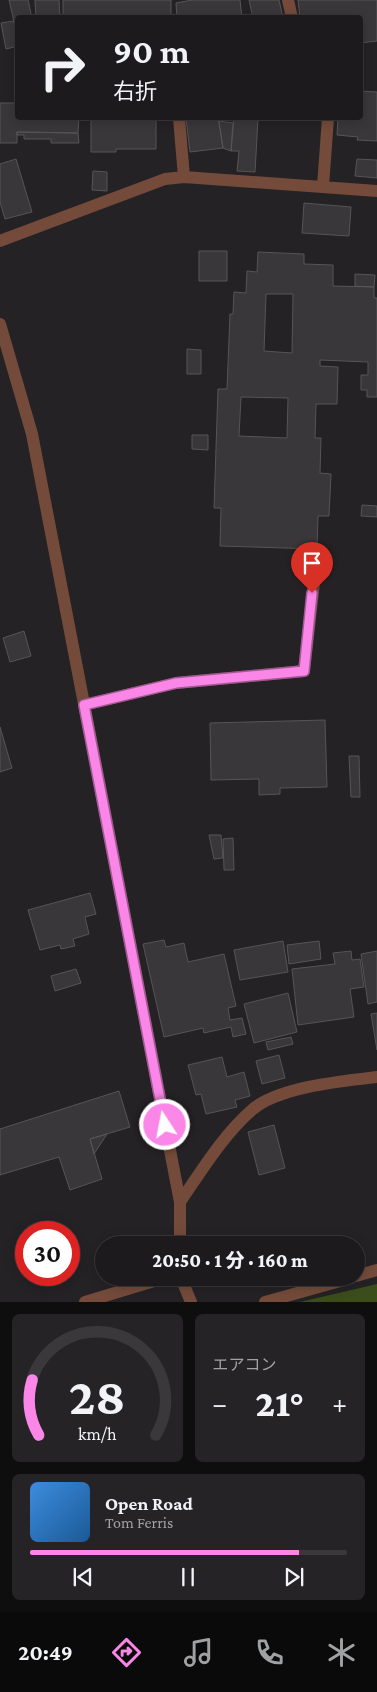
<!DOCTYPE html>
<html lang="ja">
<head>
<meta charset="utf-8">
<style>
  :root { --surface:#1c1a1c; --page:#252325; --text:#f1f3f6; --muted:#a0a1a3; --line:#3a383b; --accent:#fa87e7 }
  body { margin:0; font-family:"Crimson Pro","Noto Sans JP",serif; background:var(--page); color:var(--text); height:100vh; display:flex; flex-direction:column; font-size:19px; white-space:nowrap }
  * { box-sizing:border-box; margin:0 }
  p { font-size:16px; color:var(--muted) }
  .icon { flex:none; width:28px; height:28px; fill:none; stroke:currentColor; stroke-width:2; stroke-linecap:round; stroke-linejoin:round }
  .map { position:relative; height:1302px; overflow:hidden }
  .panel { display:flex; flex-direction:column; gap:12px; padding:12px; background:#0f0e0f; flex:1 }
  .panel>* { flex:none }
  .hud { position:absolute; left:15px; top:15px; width:348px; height:105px; border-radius:5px; box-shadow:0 2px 12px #0003,0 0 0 1px var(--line); background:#1c1a1c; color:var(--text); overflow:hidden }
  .speed { position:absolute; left:15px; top:1221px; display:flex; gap:10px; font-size:25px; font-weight:700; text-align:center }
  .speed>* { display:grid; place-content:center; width:65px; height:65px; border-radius:50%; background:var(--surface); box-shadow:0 2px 12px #0003,0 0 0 1px var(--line); line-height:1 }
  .speed .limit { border:8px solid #d22; background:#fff; color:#111 }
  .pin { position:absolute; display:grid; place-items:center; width:42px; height:42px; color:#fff; margin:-51px -21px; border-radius:50% 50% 50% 0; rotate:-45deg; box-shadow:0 0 5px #0007 }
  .pin .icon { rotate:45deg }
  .me { position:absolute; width:55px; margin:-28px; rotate:349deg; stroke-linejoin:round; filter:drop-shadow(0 0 4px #0008) }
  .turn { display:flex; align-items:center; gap:18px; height:105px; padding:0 15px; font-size:22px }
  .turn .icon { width:65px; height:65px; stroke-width:2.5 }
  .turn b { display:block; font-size:35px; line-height:42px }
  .big { font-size:38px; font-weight:800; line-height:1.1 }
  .panel .card { flex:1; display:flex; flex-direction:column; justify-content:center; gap:8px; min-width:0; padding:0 18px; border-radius:8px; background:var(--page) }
  .panel .dial { align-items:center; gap:0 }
  .dial svg { height:130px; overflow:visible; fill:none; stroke:var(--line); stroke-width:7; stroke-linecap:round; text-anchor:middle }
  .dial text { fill:var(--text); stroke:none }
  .song { display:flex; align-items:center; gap:15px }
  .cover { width:60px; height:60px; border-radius:8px; background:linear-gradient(135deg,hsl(210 70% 55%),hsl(210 70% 35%)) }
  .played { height:5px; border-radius:2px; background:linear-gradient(90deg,var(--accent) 85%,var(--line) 85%) }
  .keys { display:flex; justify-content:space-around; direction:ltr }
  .heat { display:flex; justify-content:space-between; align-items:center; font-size:28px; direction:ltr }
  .panel .tiles { flex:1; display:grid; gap:12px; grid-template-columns:1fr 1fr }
  .card:last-child { grid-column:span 2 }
  .trip { position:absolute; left:95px; top:1236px; width:270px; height:50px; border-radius:25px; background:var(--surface); box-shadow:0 2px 12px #0003,0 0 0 1px var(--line); font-weight:800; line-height:50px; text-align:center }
  .dock { display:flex; height:80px; justify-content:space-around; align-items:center; background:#0b0a0b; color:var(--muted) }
  .dock .icon { width:35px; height:35px }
  .dock .selected { color:var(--accent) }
  .dock b { font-size:22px; color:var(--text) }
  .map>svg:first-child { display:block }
</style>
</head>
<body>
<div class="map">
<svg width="377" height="1302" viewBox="0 0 377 1302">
  <rect width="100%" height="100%" fill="#252225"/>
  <path fill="#3a4d1b" d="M377,1284v18h-77z"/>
  <path fill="#3a373a" stroke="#575457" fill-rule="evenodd" d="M9,0h19l4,18h-14v21z
    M35,0h24l1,18h-24z
    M63,0h108v18h-108z
    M192,0h48l2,18h-65l-1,-15z
    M249,0h30l4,18h-30z
    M298,0h79v41l-17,2v-25h-60z
    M14,21l4,25 -12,3 -5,-26z
    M17,89l1,29h61l-1,15 -61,-1v11h-17v-40h17z
    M360,91l17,1v49l-20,-1 1,-3 -21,-2 1,-17h22z
    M91,118h65v31h-40v3h-25z
    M186,118h32l5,30 -33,4z
    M234,118l24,1 -3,53 -18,-1 2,-20h-8z
    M219,121l14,2 -2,28 -8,-3z
    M17,132l61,1 1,10h-28v-4h-27v-4h-7z
    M16,159l16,53 -27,7 -5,-17v-38z
    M357,159l20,1v18l-22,-2z
    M93,171l14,1v19l-15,-1z
    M304,203l47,4 -2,29 -47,-3z
    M199,251h28v30h-28z
    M258,252l46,2v10l29,1v21l41,1v11h3v99h-10v-7h-6v-15h7v-13l-48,-2v6l18,1 -1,37h-21l-1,34h6l-1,35 11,1 -2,42h-11l-1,33 -97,-3 1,-38h-7l4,-119h9l3,-75h3l1,-22 12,1 1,-22 10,1zM266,294h27l-1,59 -28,-2zM241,397l47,1 -1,40 -48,-2z
    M355,274l20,1 -1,12 -19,-1z
    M187,349l14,1v24h-14z
    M192,435h16v15l-16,-1z
    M362,505l15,1v11l-16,-1z
    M24,631l7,25 -21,6 -7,-24z
    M325,720l2,67 -47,1v6l-21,1v-16l-48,1 -1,-57z
    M0,727l12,41 -12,4z
    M349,756h10l1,41h-9z
    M209,835h12l2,23 -9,1z
    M233,838l1,32h-10l-1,-31z
    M90,893l6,21 -11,3 4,17 -16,5 2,7 -14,3 -1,-4 -20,5 -12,-40z
    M164,940l2,7 18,-4 4,19 36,-8 12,52 -8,2 2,12 12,-2 4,16 -13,3 -2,-10 -27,6 -1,-5 -39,9 -21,-93z
    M283,941l5,31 -48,8 -6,-30z
    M319,941l2,18 -32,5 -2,-19z
    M351,951l1,9 8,-1 4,28 -14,2 4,28 -56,8 -6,-56 43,-5 -2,-11z
    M377,951v51l-9,2 -7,-50z
    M76,969l5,14 -26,8 -4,-15z
    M288,993l9,39 -43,11 -10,-39z
    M377,1013v37l-6,-36z
    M291,1037l2,7 -25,6 -2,-8z
    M279,1055l6,23 -23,6 -6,-23z
    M222,1057l5,20 17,-5 6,24 -15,4 2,7 -31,7 -5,-20 -5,1 -8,-30z
    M119,1091l11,36 -40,12 12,40 -32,11 -11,-33 -59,18v-46z
    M274,1125l11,43 -26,7 -11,-43z
    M107,1134l-13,20 -4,-15z"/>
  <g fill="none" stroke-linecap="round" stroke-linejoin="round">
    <path stroke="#744b3a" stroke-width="12" d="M288,0l4,18
      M179,118l5,59
      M323,186l5,-68
      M0,241l165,-62 19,-2 193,14
      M0,324l32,110 148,768v43
      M84,705l92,-22 128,-12 11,-97
      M180,1202c22,-32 43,-67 73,-93 27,-22 89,-28 124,-32
      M356,1276l21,-6
      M181,1278l10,24
      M85,1302l79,-24
      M265,1302l86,-24"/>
  </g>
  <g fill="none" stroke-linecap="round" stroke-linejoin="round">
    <defs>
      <path id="route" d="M165,1125l-81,-420 92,-22 128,-12 8,-78"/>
    </defs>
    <use href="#route" stroke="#a25896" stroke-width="12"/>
    <use href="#route" stroke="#fa87e7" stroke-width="9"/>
  </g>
</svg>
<div class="speed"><div class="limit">30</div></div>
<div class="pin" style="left:312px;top:593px;background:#d93025"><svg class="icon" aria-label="arrive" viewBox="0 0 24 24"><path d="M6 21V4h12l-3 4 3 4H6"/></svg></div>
<svg class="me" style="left:165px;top:1125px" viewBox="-20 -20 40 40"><circle r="17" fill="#fa87e7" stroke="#fff" stroke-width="3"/><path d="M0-11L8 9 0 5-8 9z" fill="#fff"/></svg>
<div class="trip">20:50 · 1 分 · 160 m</div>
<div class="hud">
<div class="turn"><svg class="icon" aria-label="right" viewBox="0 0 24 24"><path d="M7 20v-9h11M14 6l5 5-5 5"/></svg><div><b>90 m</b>右折</div></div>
</div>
</div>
<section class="panel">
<div class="tiles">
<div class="card dial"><svg viewBox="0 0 100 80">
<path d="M14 69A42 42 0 1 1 86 69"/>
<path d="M14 69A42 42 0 0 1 10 35" stroke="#fa87e7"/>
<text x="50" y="56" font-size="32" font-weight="700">28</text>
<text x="50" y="72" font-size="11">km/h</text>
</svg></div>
<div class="card"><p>エアコン</p>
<div class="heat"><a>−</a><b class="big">21°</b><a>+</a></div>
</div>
<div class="card">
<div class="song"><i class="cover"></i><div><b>Open Road</b><p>Tom Ferris</p></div></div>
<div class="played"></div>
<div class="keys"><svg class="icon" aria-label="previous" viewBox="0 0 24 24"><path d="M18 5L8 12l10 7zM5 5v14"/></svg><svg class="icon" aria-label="pause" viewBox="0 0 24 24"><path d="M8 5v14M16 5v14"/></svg><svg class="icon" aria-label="next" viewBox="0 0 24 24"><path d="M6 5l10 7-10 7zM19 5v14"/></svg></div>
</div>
</div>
</section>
<nav class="dock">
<b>20:49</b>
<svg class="icon selected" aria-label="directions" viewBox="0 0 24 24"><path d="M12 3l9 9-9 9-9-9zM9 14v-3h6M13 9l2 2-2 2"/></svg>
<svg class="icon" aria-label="music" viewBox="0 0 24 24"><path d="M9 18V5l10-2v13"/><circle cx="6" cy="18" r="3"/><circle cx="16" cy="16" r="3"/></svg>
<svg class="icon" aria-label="phone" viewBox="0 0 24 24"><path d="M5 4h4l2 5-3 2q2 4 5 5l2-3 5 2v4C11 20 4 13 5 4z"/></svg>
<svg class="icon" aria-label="climate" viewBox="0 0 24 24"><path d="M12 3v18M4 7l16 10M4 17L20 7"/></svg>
</nav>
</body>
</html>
